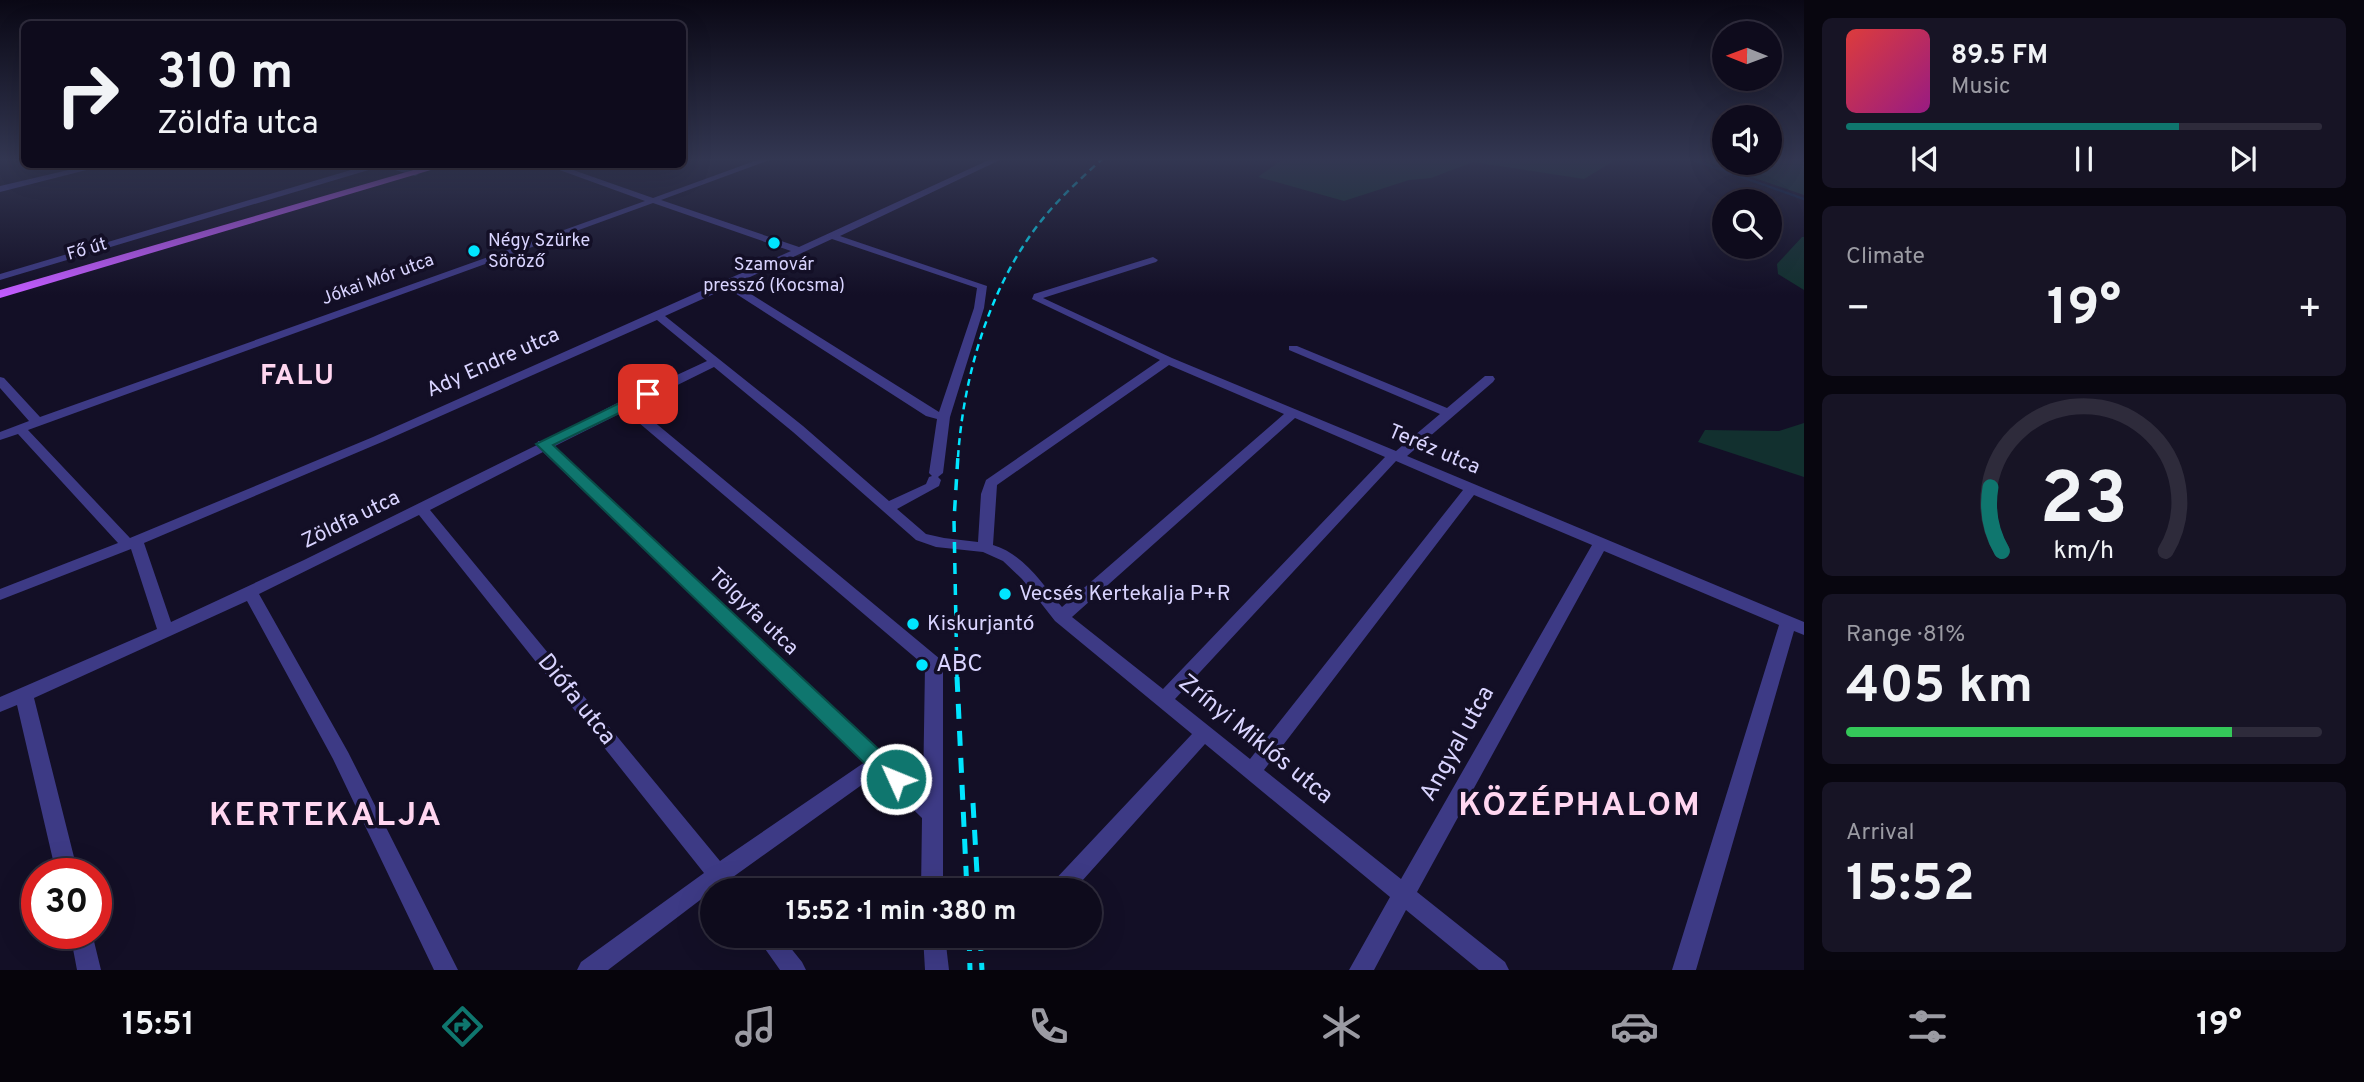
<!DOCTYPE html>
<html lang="en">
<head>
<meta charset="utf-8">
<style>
  :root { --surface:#0e0b1c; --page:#171425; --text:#f1f3f6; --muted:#9b9ba3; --line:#2e2b3b; --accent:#0f766e }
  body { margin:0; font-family:Overpass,sans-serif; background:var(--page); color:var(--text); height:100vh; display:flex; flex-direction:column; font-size:26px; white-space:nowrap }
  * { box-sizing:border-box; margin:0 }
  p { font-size:23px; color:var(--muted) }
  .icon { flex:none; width:38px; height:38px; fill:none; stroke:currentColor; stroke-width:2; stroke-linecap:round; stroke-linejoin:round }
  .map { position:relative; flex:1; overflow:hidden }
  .panel { display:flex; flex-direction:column; gap:18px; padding:18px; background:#08060f; width:560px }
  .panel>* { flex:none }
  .top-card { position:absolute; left:21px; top:21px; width:665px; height:147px; border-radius:10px; box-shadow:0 7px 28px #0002,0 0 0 2px var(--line); background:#0e0b1c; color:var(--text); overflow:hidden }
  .needle { width:46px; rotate:271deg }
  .buttons { position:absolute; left:1712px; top:21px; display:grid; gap:14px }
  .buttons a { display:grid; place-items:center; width:70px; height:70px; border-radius:50%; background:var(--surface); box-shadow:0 7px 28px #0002,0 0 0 2px var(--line); font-size:35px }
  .speed { position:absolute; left:21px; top:858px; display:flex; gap:14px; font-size:35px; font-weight:700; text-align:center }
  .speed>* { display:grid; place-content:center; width:91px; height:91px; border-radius:50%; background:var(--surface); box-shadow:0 7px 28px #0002,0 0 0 2px var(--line); line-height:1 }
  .speed .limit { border:10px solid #d22; background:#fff; color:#111 }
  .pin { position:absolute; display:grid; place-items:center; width:60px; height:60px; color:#fff; margin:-30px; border-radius:14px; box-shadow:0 4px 10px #0006 }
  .me { position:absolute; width:77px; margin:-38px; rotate:314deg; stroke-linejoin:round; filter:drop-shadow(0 0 5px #0008) }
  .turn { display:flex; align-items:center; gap:24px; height:147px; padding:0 21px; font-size:32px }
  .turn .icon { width:91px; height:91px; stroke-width:2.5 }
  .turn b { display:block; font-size:49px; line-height:60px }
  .big { font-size:52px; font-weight:700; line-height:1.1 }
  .panel .card { flex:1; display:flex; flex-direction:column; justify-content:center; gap:10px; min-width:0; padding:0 24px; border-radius:10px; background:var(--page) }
  .panel .dial { align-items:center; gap:0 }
  .dial svg { height:182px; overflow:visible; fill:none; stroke:var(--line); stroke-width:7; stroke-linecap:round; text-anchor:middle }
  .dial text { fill:var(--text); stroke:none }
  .song { display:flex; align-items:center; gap:21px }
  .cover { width:84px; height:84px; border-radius:10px; background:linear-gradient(135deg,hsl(0 70% 55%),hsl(310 70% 35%)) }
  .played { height:7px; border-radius:4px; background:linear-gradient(90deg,var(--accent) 70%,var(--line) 70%) }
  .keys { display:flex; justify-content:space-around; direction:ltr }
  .heat { display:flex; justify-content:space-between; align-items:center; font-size:38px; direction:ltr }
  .charge { height:10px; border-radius:5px; background:linear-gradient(90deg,#34c759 81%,var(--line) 0) }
  .trip { position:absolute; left:700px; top:878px; width:402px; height:70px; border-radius:35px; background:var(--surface); box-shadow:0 7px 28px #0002,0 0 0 2px var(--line); font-weight:700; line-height:70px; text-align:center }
  .menu { display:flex; height:112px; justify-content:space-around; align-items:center; background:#06040b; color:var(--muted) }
  .menu .icon { width:49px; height:49px }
  .menu .current { color:var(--accent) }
  .menu b { font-size:32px; color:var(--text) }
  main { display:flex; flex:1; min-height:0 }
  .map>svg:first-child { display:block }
</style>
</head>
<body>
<main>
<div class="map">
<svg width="1804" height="970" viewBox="0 0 1804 970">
  <rect width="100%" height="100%" fill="#130f26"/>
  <path fill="#12302f" d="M1283,159h334l-33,20 -111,-17 -42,16 -22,2 -65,21 -86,-24z
    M1699,159h25v4l80,-4v36z
    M1802,237h2v53l-26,-16 -1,-10z
    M1804,423v54l-106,-35 7,-12 74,1z"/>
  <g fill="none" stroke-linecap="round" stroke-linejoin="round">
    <path stroke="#0a1f44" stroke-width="2.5" d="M1691,159l113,40"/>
    <path fill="#3d3a85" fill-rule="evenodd" d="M760,159h12l-111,41 138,47 192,-88h11l-162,77 147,50 -3,22 -34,109 -7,56 -5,4 3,3 -2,6 -42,23 29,25 18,4 34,4 3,-48 5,-14 174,-120 -128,-61 2,-5 119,-37 5,3 -2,2 -113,36 129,60 224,93 44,-37 -151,-64v-4h8l150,62 38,-32h8l2,3 -2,3 -86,74 397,166v13l-10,-4 -98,339h-24l107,-345 -175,-74 -187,341 88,70 4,8h-30l-73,-60 -32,60h-25l41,-73 -185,-153 -132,147h-25l3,-7 141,-150 -137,-113 -33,-42 -19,-18 -20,-9 -47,-5 -20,-7 -123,-108 -79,-65 -79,39 305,253 3,5v227h-22l1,-73 -45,-44 -144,103 9,14 -26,-2 -4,2 -104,79h-31l4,-8 123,-89 -285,-358 -160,79 89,158 110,218h-24l-101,-211 -86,-158 -213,97 44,175h-22l-39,-168 -17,7v-15l157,-68 -26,-80 -131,51v-11l118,-46 -100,-109 -18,6v-8l29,-11 -29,-33v-11l4,1 36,39 605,-216 -102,-37h13l97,34zM653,203l138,48 -418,186 -243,101 -102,-108zM832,239l145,49 -3,20 -35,104 -204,-128zM727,288l199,128 11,3 -8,54 3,3 -3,1 -3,7 -37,17 -86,-75 -138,-110zM657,320l50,41 -86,40 -76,40h-7l-1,4 -233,115 -133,62 -27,-79 238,-101zM1169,365l115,49 -222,193c-21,-24 -37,-52 -69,-62l4,-60zM625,411l300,255 -2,127 -370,-346zM1295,418l90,39 -222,232 -91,-72zM543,452l322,310 -145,99 -290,-351zM1396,461l67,29 -213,269 -75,-60zM1474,495l118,50 -191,334 -137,-109z
      M94,164h16l-110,28v-6z
      M371,164h23l25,10 -4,2 -33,-10 -382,114v-6z
      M70,933h22l9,37h-24z
      M756,936h25l21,26 4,8h-26z
      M923,936h22l4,34h-24z"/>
    <path fill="#c25bff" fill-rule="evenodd" d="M434,164h17l-451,134v-8z"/>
    <path stroke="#00e5ff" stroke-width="2.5" stroke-dasharray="7 5" stroke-linecap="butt" d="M958,457c6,-87 35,-183 94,-249 15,-17 33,-33 50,-49"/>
    <path stroke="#00e5ff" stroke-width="3.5" stroke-dasharray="11 10" stroke-linecap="butt" d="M957,679l-3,-159 4,-65"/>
    <path stroke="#00e5ff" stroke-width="5" stroke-dasharray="15 12" stroke-linecap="butt" d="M957,677l10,214
      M973,803l5,88
      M969,936l1,34
      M980,936l2,34"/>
  </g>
  <linearGradient id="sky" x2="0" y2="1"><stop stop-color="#0a0815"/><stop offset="0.54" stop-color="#333752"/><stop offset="1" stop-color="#333752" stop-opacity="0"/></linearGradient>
  <rect width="1804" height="295" fill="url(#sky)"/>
  <path fill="#0f766e" stroke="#0a4d48" stroke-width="2" d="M648,389l4,2v6l-99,48 351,328 3,6 -3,7 -8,3 -8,-3 -352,-342z"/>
  <g fill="#00e5ff" stroke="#130f26" stroke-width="2.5">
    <circle cx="774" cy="243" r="7"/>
    <circle cx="474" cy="251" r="7"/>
    <circle cx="1005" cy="594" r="7"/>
    <circle cx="913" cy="624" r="7"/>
    <circle cx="922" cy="665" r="7"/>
  </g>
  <g text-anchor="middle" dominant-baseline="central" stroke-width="7" stroke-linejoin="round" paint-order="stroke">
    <g font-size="18" fill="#d9d4ff" stroke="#130f26" text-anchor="start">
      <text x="488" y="241">Négy Szürke<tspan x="488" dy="21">Söröző</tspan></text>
      <text x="774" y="265" text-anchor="middle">Szamovár<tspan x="774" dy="21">presszó (Kocsma)</tspan></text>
    </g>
    <g font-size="18" fill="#d9d4ff" stroke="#130f26">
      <text transform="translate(87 250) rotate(-16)">Fő út</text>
      <text transform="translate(378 280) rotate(-20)">Jókai Mór utca</text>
    </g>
    <g font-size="21" fill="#d9d4ff" stroke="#130f26">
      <text transform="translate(493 363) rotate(-24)">Ady Endre utca</text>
      <text transform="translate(1434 450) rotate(23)">Teréz utca</text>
      <text transform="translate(351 520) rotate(-26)">Zöldfa utca</text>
      <text transform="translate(753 612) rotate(44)">Tölgyfa utca</text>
    </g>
    <g font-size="21" fill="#d9d4ff" stroke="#130f26" text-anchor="start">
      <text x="1019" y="594">Vecsés Kertekalja P+R</text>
      <text x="927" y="624">Kiskurjantó</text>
    </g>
    <g font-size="24" fill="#d9d4ff" stroke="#130f26" text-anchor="start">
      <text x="936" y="665">ABC</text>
    </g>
    <g font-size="24" fill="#d9d4ff" stroke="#130f26">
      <text transform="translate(576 700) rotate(51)">Diófa utca</text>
      <text transform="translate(1255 740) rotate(39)">Zrínyi Miklós utca</text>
      <text transform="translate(1458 744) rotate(-61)">Angyal utca</text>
    </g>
    <g font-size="28" font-weight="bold" letter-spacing="2" fill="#ffd6f0" stroke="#130f26">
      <text x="298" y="377">FALU</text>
    </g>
    <g font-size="33" font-weight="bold" letter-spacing="2" fill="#ffd6f0" stroke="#130f26">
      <text x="1580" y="807">KÖZÉPHALOM</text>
      <text x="326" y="817">KERTEKALJA</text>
    </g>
  </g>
</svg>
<div class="buttons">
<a><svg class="needle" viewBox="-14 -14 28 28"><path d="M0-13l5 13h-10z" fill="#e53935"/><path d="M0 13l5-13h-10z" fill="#9b9ba3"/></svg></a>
<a><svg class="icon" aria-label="sound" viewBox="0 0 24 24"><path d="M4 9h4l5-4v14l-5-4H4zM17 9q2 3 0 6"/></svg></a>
<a><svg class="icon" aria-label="search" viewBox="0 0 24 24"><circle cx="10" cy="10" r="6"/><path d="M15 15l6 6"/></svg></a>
</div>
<div class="speed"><div class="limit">30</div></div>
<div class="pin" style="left:648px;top:394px;background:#d93025"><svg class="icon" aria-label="arrive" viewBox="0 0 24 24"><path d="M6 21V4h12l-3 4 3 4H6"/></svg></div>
<svg class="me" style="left:896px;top:779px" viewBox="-20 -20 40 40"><circle r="17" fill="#0f766e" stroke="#fff" stroke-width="3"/><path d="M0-11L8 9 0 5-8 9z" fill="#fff"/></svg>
<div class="trip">15:52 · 1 min · 380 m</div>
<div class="top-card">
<div class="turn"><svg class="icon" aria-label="right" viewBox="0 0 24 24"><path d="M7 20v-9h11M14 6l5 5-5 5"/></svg><div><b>310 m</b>Zöldfa utca</div></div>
</div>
</div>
<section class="panel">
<div class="card">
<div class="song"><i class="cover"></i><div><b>89.5 FM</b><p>Music</p></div></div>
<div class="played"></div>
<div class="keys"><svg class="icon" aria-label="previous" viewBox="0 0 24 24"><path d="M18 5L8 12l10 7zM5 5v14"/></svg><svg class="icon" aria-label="pause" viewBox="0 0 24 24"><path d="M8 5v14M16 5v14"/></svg><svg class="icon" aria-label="next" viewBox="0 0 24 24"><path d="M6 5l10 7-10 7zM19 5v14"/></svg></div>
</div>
<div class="card"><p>Climate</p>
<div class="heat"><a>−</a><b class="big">19°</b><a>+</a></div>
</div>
<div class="card dial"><svg viewBox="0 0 100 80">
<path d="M14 69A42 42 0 1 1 86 69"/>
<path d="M14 69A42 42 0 0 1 9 41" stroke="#0f766e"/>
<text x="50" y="56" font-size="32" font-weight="700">23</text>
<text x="50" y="72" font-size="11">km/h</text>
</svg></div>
<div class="card"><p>Range · 81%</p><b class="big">405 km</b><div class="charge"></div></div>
<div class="card"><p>Arrival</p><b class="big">15:52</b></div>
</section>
</main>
<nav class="menu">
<b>15:51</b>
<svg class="icon current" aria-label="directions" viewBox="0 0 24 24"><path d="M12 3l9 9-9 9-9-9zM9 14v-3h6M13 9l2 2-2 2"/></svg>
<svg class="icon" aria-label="music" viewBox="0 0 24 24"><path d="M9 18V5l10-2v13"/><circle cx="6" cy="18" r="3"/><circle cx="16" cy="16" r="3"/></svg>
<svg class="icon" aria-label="phone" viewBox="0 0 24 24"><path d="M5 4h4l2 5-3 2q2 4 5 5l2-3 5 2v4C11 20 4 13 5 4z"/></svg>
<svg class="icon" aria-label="climate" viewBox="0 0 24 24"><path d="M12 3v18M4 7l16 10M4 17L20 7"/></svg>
<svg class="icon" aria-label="car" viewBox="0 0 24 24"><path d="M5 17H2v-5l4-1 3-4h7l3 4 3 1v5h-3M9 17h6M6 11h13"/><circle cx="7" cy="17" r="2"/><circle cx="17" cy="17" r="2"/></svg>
<svg class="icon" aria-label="filters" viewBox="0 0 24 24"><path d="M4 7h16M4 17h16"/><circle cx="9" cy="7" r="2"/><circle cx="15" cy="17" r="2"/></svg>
<b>19°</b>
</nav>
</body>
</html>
